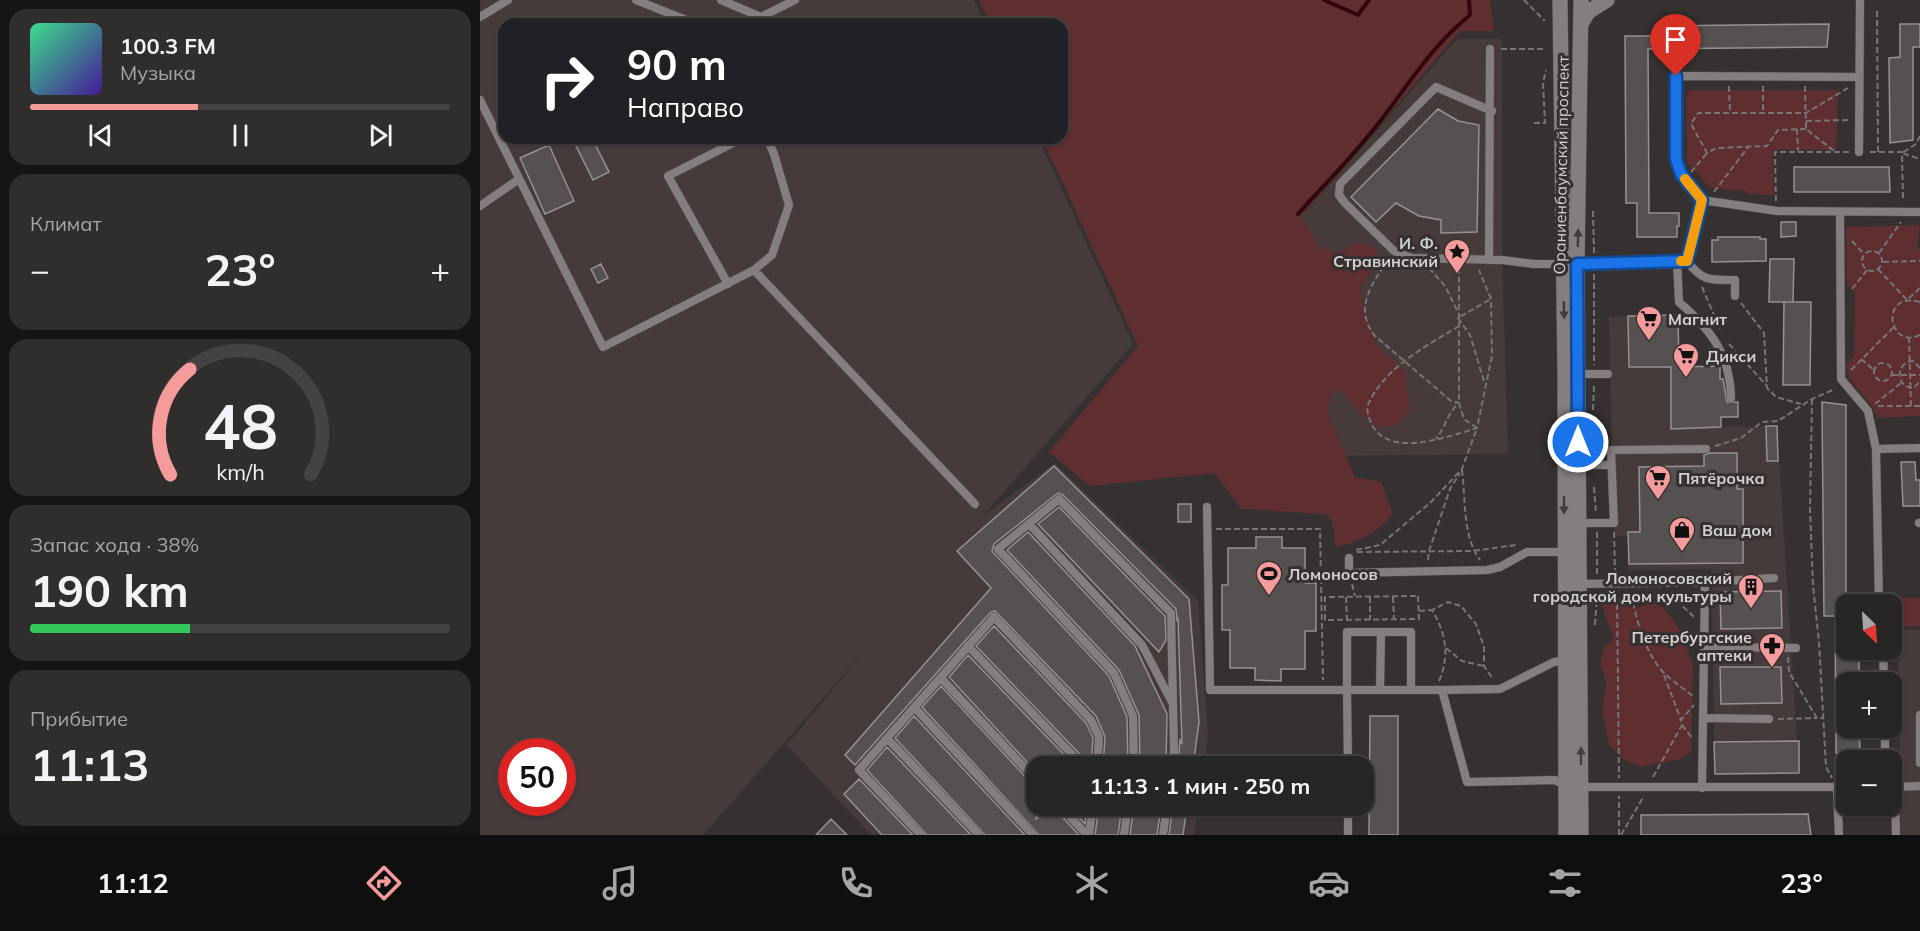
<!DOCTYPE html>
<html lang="ru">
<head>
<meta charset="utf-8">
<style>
  :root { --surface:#282525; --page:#302d2d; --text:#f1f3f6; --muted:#a5a5a7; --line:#444242; --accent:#f59b9c }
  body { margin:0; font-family:Mulish,sans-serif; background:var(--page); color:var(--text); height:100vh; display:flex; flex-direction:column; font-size:22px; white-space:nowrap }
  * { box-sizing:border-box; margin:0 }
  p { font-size:20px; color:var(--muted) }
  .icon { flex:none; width:33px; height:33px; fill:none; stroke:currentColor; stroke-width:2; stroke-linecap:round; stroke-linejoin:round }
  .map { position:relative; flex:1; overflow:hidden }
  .side { display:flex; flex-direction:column; gap:9px; padding:9px; background:#161414; width:480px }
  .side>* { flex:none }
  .hud { position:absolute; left:18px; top:18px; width:570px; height:126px; border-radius:18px; box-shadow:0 2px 4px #0004,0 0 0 2px var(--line); background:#202124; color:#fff; overflow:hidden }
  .needle { width:39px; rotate:155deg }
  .controls { position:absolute; left:1356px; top:594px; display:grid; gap:12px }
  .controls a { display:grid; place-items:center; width:66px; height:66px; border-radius:12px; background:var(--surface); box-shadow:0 2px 4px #0004,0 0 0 2px var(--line); font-size:30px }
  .speed { position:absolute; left:18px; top:738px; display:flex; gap:12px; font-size:30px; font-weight:700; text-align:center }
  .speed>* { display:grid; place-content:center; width:78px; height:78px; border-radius:50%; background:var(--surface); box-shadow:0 2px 4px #0004,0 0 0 2px var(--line); line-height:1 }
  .speed .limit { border:9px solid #d22; background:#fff; color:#111 }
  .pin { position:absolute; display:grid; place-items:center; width:51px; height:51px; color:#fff; margin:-62px -26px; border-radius:50% 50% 50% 0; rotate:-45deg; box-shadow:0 0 6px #0007 }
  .pin .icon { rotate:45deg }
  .me { position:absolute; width:66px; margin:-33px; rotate:0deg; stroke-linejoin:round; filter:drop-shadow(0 0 4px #0008) }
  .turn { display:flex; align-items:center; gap:21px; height:126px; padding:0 30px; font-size:27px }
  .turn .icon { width:78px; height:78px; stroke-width:2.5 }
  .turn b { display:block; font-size:42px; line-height:51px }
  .big { font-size:45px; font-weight:700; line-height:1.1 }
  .side .card { flex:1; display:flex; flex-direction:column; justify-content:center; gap:9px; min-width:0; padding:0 21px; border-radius:18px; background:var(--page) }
  .side .dial { align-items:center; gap:0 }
  .dial svg { height:156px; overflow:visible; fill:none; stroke:var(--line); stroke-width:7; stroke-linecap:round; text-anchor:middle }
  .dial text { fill:var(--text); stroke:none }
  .song { display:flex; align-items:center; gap:18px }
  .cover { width:72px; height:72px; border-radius:9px; background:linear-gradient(135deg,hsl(150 70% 55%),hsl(260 70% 35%)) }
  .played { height:6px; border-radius:3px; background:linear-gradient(90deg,var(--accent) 40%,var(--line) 40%) }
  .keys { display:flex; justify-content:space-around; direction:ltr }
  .heat { display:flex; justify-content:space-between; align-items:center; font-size:33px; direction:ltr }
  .charge { height:9px; border-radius:4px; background:linear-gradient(90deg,#34c759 38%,var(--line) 0) }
  .trip { position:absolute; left:546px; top:756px; width:348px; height:60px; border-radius:18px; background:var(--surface); box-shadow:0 2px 4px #0004,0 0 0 2px var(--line); font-weight:700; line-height:60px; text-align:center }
  .tab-bar { display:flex; height:96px; justify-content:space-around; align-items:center; background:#100f0f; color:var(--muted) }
  .tab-bar .icon { width:42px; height:42px }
  .tab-bar .selected { color:var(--accent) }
  .tab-bar b { font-size:27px; color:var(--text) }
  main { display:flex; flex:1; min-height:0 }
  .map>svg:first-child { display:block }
</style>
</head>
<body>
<main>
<section class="side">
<div class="card">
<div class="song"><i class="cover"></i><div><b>100.3 FM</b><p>Музыка</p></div></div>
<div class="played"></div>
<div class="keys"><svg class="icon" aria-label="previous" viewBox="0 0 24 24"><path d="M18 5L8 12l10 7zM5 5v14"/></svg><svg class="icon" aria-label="pause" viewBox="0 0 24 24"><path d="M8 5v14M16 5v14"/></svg><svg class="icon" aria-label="next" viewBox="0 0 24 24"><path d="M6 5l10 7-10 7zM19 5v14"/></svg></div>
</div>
<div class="card"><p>Климат</p>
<div class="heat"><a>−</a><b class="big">23°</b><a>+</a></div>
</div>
<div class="card dial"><svg viewBox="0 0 100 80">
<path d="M14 69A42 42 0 1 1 86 69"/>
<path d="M14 69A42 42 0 0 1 24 15" stroke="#f59b9c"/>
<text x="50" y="56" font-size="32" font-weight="700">48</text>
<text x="50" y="72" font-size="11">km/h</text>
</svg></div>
<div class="card"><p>Запас хода · 38%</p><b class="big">190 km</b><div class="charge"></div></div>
<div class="card"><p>Прибытие</p><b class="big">11:13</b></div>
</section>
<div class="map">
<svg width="1440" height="835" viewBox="0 0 1440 835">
  <rect width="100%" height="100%" fill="#363131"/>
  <path fill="#463b3a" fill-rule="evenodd" d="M0,0h494l11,24h-481v114h534l95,206 -151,173 73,-54 143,138 10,132 -4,33h-168v40h162l-4,29h-323l-84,-90 81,-98 -165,188h-223zM32,752h50v50h-50z
    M977,39h45v221l6,194 -184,2 -22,-240z
    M1198,315l1,52 42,60 56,-1 22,347 -84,1 -4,-205 -83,1v-34h-14l-5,-219z
    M1418,630h22v205h-19z"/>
  <path fill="#5e2e30" d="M499,0h511l4,31h-34l-159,186 19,31 17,5 21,-11 18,7 -1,19 -15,19 4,25 13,34 28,25 5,38 -11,15 -22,4 -26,-24 -8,-13h-10l-6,20 28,66 26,5 12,32c-18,21 -31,26 -57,33l-4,-26 -7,-7 -84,-5 -26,-36 -125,13 -41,-34 89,-106 -96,-208h20v-114h-72z
    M1211,90h147l-2,60h-63l1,45 -27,-1 -2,-3 -35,-3 -23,-26 -1,-67z
    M1440,225l-3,24h3v167l-43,2c-6,-21 -29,-31 -31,-53l8,-9 1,-64 -8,-8 -1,-57z
    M1133,595l22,13 19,-6 11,7 14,20 14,35 -2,88 -11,7 -38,8 -18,-7 -15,-15 -7,-33 4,-31 -6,-18 4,-16 10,-8 -13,-36z
    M1418,598h22v28l-22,1z"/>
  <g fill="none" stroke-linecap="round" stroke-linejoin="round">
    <path stroke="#33060b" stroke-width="4" d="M844,0l34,15 11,-15
      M818,214c28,-31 58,-61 83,-94 30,-39 50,-73 89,-105l-1,-15"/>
  </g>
  <path fill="#565151" stroke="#979191" stroke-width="1.5" d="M1349,24l-2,23 -179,2 1,164h30v13h-2v11h-40v-34h-11l-1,-167h33v-10z
    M1420,24h20v23h-7v93l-23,3 -1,-85 11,-1z
    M958,109l20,12 21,4 -2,107 -36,1v-13l-22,-4 -23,-13 -20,19 -25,-25z
    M92,138h20l17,34 -16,8z
    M69,145l25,56 -29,13 -25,-56z
    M1314,167h95l1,25h-96z
    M1301,222h15v14l-15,1z
    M1238,237h42v2h6v22l-54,1v-22h6z
    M1290,259h24l-1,43h-24z
    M121,264l7,14 -10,5 -7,-14z
    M1304,302h27l-1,83h-27z
    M1198,315l1,52 41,-1v13h3l4,23h11v15h-17v10l-50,2v-62h-42l-1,-51z
    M1342,402l24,3v245h13v32h-13v46h13l1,22h-12v3h-12l-1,-137h-11z
    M1286,426h11l1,35h-11z
    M1230,453h27v36h6v74l-114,1 -1,-32h12l-1,-65 65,-1v-11z
    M1421,462h14l1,18h4v26h-17z
    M574,466l135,133 10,123 -6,44h-15l2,-26 2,4 -4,-125 -1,1 -1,-11 -113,-114 -5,-2 -64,51 -2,7 117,125 18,41 1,49h-25l2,-29 -9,-21 -101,-105 -5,2 -135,152 -10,-10 146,-167 -34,-37z
    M698,504h13v18h-13z
    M579,507l106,109 1,24 -7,12 -121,-128z
    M548,532l107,114 32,68 -1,52h-26l-1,-51 -20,-45 -112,-120z
    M776,537h26v11h23v35h11v48h-11v38h-24v12l-26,-1v-12h-25v-38h-8v-45h6v-37h28z
    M1301,591l1,37 -61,1 -1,-37z
    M514,626l92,97 7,15 -2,28 -115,-120z
    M488,655l107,111h-39v6l-87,-95z
    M1240,667h61l1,36 -61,1z
    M461,686l91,98 4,2v33l15,-13h3l2,4 23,25h-40l-117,-128z
    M434,716l111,119h-40l-90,-97z
    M890,716h28v119h-29z
    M1319,741v32l-84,1 -1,-32z
    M407,747l84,88h-44l-60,-65z
    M379,779l54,56h-31l-38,-41z
    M588,806h19l-2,18z
    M619,806h23l-4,29h-23z
    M654,806h27l-4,29h-27z
    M693,806h14l-4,29h-14z
    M1328,814l3,21h-170v-20z
    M351,819l16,16h-31z"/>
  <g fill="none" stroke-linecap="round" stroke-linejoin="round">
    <defs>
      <path id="lane" d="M156,0l60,24
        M241,0l40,17 34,-17
        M0,17l28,-17
        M1379,77l-183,-1v83l5,15 21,26 75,11 143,1
        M0,100l123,247 151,-77 18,-15 17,-50 -15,-51 -7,-16
        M1012,111l-56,-24 -96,97 -1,11 6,8 49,48 18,7 90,2 32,4h30
        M1379,152l1,-152
        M0,206l39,-27
        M1360,212l1,167 27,32 8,38 3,155
        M1009,260l1,-211
        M1197,261l2,41c32,28 51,52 52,96
        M1207,261c16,21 23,19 48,19v16
        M1097,264l110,-3 15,-61
        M274,270l221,234
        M248,284l-60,-108 75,-38
        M1099,374h29
        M1396,449l44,-1
        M1098,465h33
        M727,507l3,183h137v-58h64v58
        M1098,523h36l-3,-73 95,-1
        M1439,523h1
        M549,524l113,121 31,59 1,45 -2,17
        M869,558v15l138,-3 13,-3 27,-15h37
        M1099,584l126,-2 69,-4
        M488,646l115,120
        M1225,647l91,1
        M1403,650l1,32
        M461,678l95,102
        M900,690l1,-58
        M962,690l58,-1 54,-27 12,-2
        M435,708l118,127
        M1440,715v48
        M1225,718l64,1
        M1405,728v32
        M407,738l92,97
        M654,766l-1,-50 -19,-43 -116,-124 61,-50 112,114 2,91
        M868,766l-1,-76h95l25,92 88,-2 11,6
        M1101,787h256l9,6
        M1357,787l2,48
        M1412,787h3l1,48
        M1415,787l25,-1
        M1222,788l3,-206
        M580,806l27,29
        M868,806v29
        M441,835l-62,-65 135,-153 97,103 8,17 -2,29
        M609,835l4,-29
        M644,835l4,-29
        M683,835l4,-29"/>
      <path id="secondary" d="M1080,0l5,374 1,461
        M1101,0l-4,264 4,571
        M1101,24l7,-12 19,-12"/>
    </defs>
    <use href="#lane" stroke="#545050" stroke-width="9"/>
    <use href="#secondary" stroke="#545050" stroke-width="16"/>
    <path stroke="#787474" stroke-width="2" stroke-dasharray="6 3" stroke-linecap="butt" d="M1044,0l21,21
      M1397,11l1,141
      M1021,49h45
      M1249,86l1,27
      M1283,86v27
      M1325,86l1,43 28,22
      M1326,121l42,-1
      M1054,123h11l-2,-40 3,-13
      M1317,129l1,22
      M1326,129l-28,1 -11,16 -51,2 -9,5 -16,-29 7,-11h108l42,-25
      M1440,136l-4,8 -14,9 18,6
      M1390,152h32l1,49
      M1211,172l16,-19
      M1234,192l35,-46
      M1296,201l-1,-49h74
      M1113,211l1,43
      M1372,241l12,13
      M1382 261a10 10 0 1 1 20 0a10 10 0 1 1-20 0Z
      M1399,253l22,-31
      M909,259c-17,24 -36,50 -14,77l76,65 8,2c-11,9 -14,25 -23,36
      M1403,262l37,-1
      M949,268l16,18 12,24
      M1398,269l29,31 13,-12
      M1114,274v91
      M1222,287l18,42
      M1372,289l15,-19
      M1440,302c-41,-12 -32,49 0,33
      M1261,303l23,30 3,55 9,9 25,7
      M979,326c-34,21 -76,42 -92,81 6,58 76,31 110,21l15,-72 -1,-57 -12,-29
      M1429,337l2,69
      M1249,344l38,42
      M1381,359l13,11
      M1394 372a9 9 0 1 1 18 0a9 9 0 1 1-18 0Z
      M1440,368l-7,-7c-18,1 -18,27 1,27l6,-7
      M1371,370l43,-43
      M1412,375h28
      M1004,381l-14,-46 -12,-17 33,-19
      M1332,399l-2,109 3,78 6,56 7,125 6,11
      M1395,404l26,-21
      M1398,406h42
      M1113,410l1,-25
      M1235,446l26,-8 21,-16 16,-1 34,-22 23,-10
      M982,470c4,30 0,65 18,90
      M1114,487l2,27
      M736,529h104l3,151
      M1117,532v42
      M1134,532l1,42
      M876,550l24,-5 50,-42 32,-34 15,-41 -13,-9 -5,-16v-133
      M877,552l116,-1 43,-6
      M948,560l1,-9 21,-62 10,-16
      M872,584l3,12
      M1151,594c6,26 13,57 32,78 9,9 20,16 30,24
      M1190,594l24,23
      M1137,595l2,183
      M938,596l1,23 -94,1v-23z
      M866,597l1,24
      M890,597v23
      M913,597l1,23
      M939,611l13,-1
      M1115,625l2,-30
      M966,648l16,13 22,5
      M1308,657l1,15 28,46h5
      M1184,675l17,45
      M959,681c11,-25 7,-48 -7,-71l16,-8 13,4 15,18 8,23v19l9,13
      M1298,719l39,-1
      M1202,725l11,14
      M1173,777l29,-52 -1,-5 13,-15
      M1139,835v-39
      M1141,835l23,-39"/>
    <use href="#lane" stroke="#847e7e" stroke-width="8"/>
    <use href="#secondary" stroke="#847e7e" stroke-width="15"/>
  </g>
  <defs><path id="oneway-solid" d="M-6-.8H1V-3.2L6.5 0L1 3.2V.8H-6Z" transform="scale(1.5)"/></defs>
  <g fill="#423d3d">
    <use href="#oneway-solid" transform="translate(1098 238) rotate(-89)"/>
    <use href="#oneway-solid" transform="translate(1084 310) rotate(89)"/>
    <use href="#oneway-solid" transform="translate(1084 505) rotate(90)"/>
    <use href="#oneway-solid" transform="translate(1101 756) rotate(-90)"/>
  </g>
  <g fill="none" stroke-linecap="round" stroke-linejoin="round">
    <defs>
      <path id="route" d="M1098,442l-1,-178 110,-3 15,-61 -21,-26 -5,-15v-83"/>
    </defs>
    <use href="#route" stroke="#114b97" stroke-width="15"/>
    <use href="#route" stroke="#1a73e8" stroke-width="10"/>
    <path stroke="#f59e0b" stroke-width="10" d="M1201,261h6l15,-61 -17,-21"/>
  </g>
  <defs>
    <symbol id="sight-pin" viewBox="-11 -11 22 30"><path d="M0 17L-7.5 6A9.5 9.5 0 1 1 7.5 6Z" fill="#f59b9c" stroke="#363131"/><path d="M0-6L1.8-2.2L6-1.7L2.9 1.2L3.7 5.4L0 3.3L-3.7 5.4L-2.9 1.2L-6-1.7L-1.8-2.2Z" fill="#111"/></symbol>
    <symbol id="supermarket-pin" viewBox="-11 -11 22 30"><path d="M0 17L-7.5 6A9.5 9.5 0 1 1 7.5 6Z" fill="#f59b9c" stroke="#363131"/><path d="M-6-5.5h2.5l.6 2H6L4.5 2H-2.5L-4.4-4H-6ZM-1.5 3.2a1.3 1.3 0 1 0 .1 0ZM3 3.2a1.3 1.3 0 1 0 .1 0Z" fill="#111"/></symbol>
    <symbol id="shop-pin" viewBox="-11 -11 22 30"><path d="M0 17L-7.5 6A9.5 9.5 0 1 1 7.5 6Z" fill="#f59b9c" stroke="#363131"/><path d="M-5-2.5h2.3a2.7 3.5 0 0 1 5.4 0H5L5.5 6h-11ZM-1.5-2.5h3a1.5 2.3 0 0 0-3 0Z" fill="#111"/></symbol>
    <symbol id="stadium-pin" viewBox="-11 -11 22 30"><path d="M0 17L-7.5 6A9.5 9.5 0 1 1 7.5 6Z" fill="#f59b9c" stroke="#363131"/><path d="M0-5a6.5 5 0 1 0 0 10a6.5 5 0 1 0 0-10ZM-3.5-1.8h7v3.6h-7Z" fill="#111"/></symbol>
    <symbol id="building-pin" viewBox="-11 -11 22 30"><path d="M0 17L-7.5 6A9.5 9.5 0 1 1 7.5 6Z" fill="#f59b9c" stroke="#363131"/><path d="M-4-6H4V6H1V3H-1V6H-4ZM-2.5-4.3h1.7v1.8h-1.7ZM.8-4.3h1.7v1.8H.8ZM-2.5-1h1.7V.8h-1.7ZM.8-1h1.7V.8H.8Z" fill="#111"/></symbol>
    <symbol id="pharmacy-pin" viewBox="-11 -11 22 30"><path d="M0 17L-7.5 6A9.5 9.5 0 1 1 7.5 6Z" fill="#f59b9c" stroke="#363131"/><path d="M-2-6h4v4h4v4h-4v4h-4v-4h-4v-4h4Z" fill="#111"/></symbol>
  </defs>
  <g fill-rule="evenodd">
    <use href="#sight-pin" x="962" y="237" width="30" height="40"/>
    <use href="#supermarket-pin" x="1154" y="304" width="30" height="40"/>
    <use href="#supermarket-pin" x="1191" y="341" width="30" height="40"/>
    <use href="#supermarket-pin" x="1163" y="463" width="30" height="40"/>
    <use href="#shop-pin" x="1187" y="515" width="30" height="40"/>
    <use href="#stadium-pin" x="774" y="559" width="30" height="40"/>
    <use href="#building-pin" x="1256" y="572" width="30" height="40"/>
    <use href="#pharmacy-pin" x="1277" y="631" width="30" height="40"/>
  </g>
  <g text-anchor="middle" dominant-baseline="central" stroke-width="6" stroke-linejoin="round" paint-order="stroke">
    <g font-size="16" fill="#d3d0d0" stroke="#363131">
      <text transform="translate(1081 165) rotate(-89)">Ораниенбаумский проспект</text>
    </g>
    <g font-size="16" font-weight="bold" fill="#d3d0d0" stroke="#363131" text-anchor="start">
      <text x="958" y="243" text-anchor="end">И. Ф.<tspan x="958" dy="18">Стравинский</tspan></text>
      <text x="1188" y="319">Магнит</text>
      <text x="1226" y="356">Дикси</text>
      <text x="1198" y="478">Пятёрочка</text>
      <text x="1222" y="530">Ваш дом</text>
      <text x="808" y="574">Ломоносов</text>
      <text x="1252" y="578" text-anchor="end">Ломоносовский<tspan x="1252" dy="18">городской дом культуры</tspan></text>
      <text x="1272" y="637" text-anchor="end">Петербургские<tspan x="1272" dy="18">аптеки</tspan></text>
    </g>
  </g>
</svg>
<div class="controls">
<a><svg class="needle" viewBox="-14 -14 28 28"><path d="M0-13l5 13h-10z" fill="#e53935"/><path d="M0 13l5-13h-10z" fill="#a5a5a7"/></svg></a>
<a>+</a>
<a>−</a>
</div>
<div class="speed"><div class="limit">50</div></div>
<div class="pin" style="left:1196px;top:76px;background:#d93025"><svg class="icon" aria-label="arrive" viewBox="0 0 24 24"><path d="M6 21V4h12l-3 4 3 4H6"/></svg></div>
<svg class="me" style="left:1098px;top:442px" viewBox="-20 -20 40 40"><circle r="17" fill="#1a73e8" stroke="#fff" stroke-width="3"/><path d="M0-11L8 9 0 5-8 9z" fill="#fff"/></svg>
<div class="trip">11:13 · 1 мин · 250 m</div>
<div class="hud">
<div class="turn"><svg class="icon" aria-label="right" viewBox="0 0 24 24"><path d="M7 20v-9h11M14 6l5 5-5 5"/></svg><div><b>90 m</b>Направо</div></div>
</div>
</div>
</main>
<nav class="tab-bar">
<b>11:12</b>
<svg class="icon selected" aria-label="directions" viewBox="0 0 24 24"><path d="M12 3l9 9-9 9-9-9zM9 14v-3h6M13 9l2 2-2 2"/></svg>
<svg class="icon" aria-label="music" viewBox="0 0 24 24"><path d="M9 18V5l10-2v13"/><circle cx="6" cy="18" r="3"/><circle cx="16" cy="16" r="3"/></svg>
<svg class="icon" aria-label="phone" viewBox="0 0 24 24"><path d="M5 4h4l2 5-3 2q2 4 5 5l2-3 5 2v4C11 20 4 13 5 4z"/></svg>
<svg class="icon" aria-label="climate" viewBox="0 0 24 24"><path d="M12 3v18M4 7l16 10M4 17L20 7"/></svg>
<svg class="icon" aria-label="car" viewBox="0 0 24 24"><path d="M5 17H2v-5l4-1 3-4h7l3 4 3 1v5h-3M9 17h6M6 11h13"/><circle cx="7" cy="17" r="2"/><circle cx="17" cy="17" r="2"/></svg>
<svg class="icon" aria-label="filters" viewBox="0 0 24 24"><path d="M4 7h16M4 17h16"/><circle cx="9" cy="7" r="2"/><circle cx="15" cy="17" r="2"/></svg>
<b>23°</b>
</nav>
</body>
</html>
